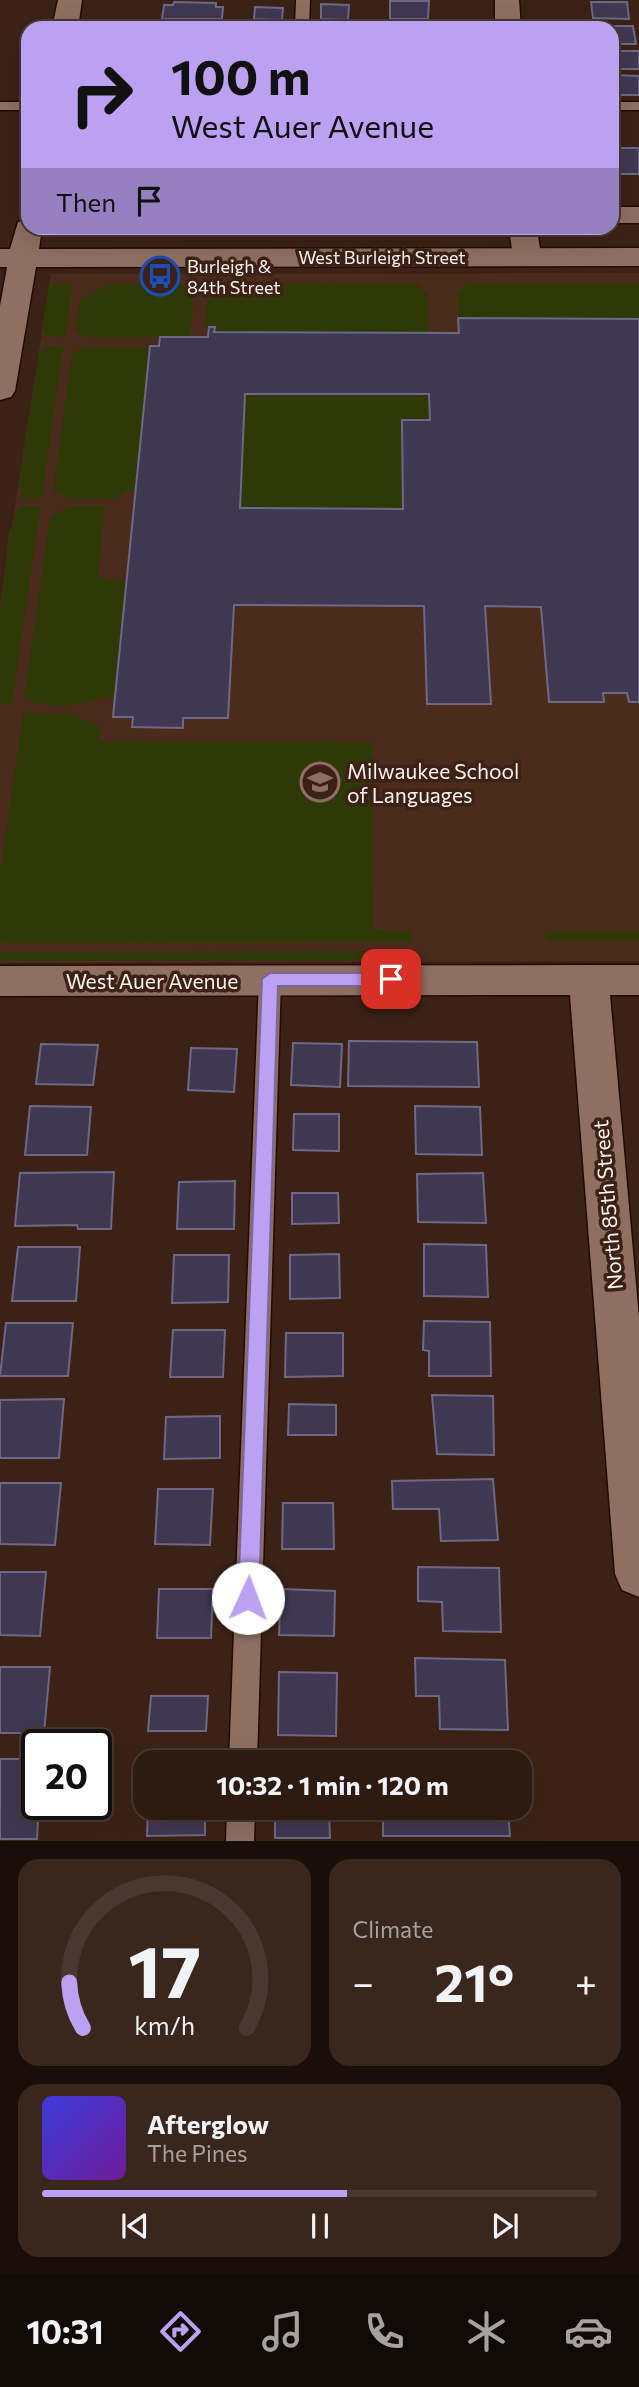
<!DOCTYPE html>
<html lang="en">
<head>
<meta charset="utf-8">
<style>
  :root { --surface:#2d1a10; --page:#39271e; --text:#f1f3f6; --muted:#a7a19f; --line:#483830; --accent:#bca0f2 }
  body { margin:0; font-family:Commissioner,sans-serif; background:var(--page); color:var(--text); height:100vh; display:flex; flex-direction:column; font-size:26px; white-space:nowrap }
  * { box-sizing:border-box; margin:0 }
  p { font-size:23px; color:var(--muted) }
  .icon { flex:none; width:38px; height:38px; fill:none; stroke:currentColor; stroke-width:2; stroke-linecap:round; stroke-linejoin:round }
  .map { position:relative; height:1841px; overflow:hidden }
  .drawer { display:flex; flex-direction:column; gap:18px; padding:18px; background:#190e09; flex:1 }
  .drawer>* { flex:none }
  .banner { position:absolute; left:21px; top:21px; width:598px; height:214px; border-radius:21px; box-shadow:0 7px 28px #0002,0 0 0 2px var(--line); background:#bca0f2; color:#111; overflow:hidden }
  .speed { position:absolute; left:21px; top:1729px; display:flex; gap:14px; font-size:35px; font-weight:700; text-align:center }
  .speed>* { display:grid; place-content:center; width:91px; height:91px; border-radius:50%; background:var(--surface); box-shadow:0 7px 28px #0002,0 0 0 2px var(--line); line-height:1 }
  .speed .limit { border:4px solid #111; border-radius:10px; background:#fff; color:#111 }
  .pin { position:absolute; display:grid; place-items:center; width:60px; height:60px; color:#fff; margin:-30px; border-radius:14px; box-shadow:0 4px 10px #0006 }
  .me { position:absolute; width:77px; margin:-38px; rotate:2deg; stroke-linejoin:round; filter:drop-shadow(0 0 5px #0008) }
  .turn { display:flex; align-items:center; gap:24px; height:147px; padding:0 35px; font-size:32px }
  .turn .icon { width:91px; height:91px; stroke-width:2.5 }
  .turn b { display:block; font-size:49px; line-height:60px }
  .then { display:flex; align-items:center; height:66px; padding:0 35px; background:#0003; gap:14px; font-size:26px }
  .big { font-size:52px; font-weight:700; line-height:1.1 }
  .drawer .tile { flex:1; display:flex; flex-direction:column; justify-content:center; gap:10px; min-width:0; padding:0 24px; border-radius:21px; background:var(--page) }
  .drawer .dial { align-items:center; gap:0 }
  .dial svg { height:182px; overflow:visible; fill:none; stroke:var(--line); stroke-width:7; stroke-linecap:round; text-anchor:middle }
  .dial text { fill:var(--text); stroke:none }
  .song { display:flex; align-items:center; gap:21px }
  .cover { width:84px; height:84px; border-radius:10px; background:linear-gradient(135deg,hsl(240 70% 55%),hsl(280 70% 35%)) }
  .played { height:7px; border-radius:4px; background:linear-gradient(90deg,var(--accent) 55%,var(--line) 55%) }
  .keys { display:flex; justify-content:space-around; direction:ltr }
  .heat { display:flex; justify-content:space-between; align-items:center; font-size:38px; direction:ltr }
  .drawer .tiles { flex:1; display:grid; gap:18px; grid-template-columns:1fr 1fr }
  .tile:last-child { grid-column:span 2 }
  .trip { position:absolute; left:133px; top:1750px; width:399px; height:70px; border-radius:21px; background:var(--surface); box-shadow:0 7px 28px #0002,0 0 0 2px var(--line); font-weight:700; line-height:70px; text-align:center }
  .menu { display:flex; height:112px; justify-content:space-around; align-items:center; background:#120a06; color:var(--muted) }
  .menu .icon { width:49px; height:49px }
  .menu .active { color:var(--accent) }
  .menu b { font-size:32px; color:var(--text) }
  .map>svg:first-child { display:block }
</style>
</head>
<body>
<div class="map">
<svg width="639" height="1841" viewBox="0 0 639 1841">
  <rect width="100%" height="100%" fill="#3c2216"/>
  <path fill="#4b2b1c" d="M639,273v688l-639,2v-360l51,-329z"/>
  <path fill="#2f3907" d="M416,283l12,12v38l-214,-1v-4l-9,-2 3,-34 15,-8z
    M467,283h172v36l-181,-1 -1,-25z
    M73,284l-8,53 -20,-1 1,-6 -4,-1 6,-39 3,-5z
    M109,284h71l14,8 -4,45h-106l-9,-7 5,-31z
    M44,346h19l-21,152 -21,1 1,-11h-4l21,-135 4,-1z
    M82,347h68l-15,144h-11l-7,8h-48l-16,-8 19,-138z
    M245,394h184l1,26h-28l1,89 -163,-1z
    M19,506h22l-29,198h-12v-92l9,-79z
    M69,506h36l-7,69 5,4 24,1 -12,115c-30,8 -62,18 -91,3l26,-181z
    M23,713h47l31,15 -2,13 273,1 1,188 38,1 1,11 -408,1 -4,-2v-69z
    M544,931h95v10h-91z
    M396,951v9l-396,1v-9z"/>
  <path fill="#3e3852" stroke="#6e6885" stroke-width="2" fill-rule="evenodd" d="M390,1h39l-1,18h-38z
    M174,2l42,1v4h7l-1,12h-60l2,-14h9z
    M591,2h36l2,17 -36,-1z
    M321,4l28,1 -1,15 -27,-1z
    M255,7l28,1 -1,12 -28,-1z
    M251,21h28v7h-29z
    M595,26h38l3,18h-24v-16z
    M612,51h27v18h-27z
    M612,75l27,1v19h-27z
    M612,148h27v26h-25z
    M458,318l181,1v383h-10l-2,-9h-24l1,9h-55l-8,-95 -56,-1 6,98h-64l-3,-98 -190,-1 -6,113h-45v10l-51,-1 1,-10h-20l37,-371h9l1,-9h48l1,-10h6l-1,5 245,1zM245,394h184l1,26h-28l1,89 -163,-1z
    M349,1041l128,1 2,45 -131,-1z
    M293,1043l49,1 -2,43 -49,-2z
    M41,1044l57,1 -5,40 -57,-1z
    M191,1048l46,1 -3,43 -46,-2z
    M30,1106l61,1 -4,48h-62z
    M415,1106l65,1 2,48 -66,-1z
    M294,1114h45v37l-46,-1z
    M114,1172l-3,57h-33l-1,-4 -62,1 5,-53z
    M483,1173l3,50 -68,-1 -1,-48z
    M235,1181l-1,48h-57l2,-47z
    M292,1193h46l1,30 -47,1z
    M424,1244l62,1 2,52 -64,-1z
    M18,1247h62l-4,54h-64z
    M339,1254l1,44 -50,1v-44z
    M174,1255h55l-1,47 -56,1z
    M424,1321l66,1 1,54h-62v-25l-6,-1z
    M6,1323h67l-5,53h-68z
    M173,1330h52l-2,47h-53z
    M286,1333h57v43l-58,1z
    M432,1395l61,1 1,59 -57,-1z
    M64,1399l-5,59h-59v-58z
    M289,1404l47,1v30h-48z
    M220,1416v42l-56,1 2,-42z
    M493,1479l5,61 -57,1 -2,-32h-46l-1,-28z
    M0,1483h61l-6,62 -55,-1z
    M158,1489h55l-3,56 -55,-1z
    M283,1503h50l1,46h-52z
    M418,1567l81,1 2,64 -58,-1 -1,-29 -24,-1z
    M0,1572h46l-6,64 -40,-1z
    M159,1589h54l-2,49h-54z
    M281,1589l54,2 -1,45 -55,-1z
    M415,1658l90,2 3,70 -68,-1 -1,-33h-23z
    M0,1667h50l-6,66h-44z
    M279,1672l58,1 -1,63 -58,-1z
    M151,1696h57l-2,35h-58z
    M0,1759h37v45h2l-2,35h-37z
    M382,1760l124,1v1h-124z
    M148,1808h57v27l-58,1z
    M275,1808h54l1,30h-55z
    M383,1808h125l2,28h-127z"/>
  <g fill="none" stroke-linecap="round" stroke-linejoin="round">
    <defs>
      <path id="lane" d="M296,0h14l-1,28h-14z
        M0,102h28v8h-28z
        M612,102h27v8h-27z
        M270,971l8,2 3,6 -24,783h-28l30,-783 3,-6z
        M227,1808h28l-1,33h-28z"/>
      <path id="street" d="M495,0h24l2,28h-26z
        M509,228h28l4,29 -4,6 -10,3 -10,-3 -4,-6z
        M589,965h50v30h-29l29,323v279l-17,-7 -7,-16 -45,-579 -570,1v-30z"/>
      <path id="secondary" d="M58,0h24l-4,28h-26z
        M612,207h27v16h-27z
        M28,220v8h14l-3,21 600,-1v18l-603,1 -21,124 -4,6 -11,3v-94l7,-39h-7v-18h10l8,-27z"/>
    </defs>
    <use href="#lane" stroke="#220b02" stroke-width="3"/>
    <use href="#street" stroke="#220b02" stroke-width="3"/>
    <use href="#secondary" stroke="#220b02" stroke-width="3"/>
    <use href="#lane" fill="#8e6f61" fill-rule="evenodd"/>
    <use href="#street" fill="#8e6f61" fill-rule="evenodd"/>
    <use href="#secondary" fill="#8e6f61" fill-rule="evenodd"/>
  </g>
  <path fill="#bca0f2" stroke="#7a689d" stroke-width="2" d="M270,973h121l8,6 -8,7h-113l-19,612 -3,7 -8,2 -7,-2 -3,-7 24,-619z"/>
  <defs>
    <symbol id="bus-ring" viewBox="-11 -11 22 22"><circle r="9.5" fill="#3c2216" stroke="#1a4fb4" stroke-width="1.5"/><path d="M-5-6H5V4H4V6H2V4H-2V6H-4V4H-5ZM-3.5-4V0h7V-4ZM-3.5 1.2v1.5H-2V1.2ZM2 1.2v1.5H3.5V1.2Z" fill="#1a4fb4"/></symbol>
    <symbol id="school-ring" viewBox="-11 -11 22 22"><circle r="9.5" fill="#3c2216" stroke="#8d6e63" stroke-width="1.5"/><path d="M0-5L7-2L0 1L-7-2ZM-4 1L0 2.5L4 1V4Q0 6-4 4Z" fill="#8d6e63"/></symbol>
  </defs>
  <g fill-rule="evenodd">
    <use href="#bus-ring" x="138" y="254" width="44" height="44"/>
    <use href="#school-ring" x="298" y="760" width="44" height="44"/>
  </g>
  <g text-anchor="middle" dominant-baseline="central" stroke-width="7" stroke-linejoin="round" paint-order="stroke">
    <g font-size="18" fill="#fdf2ed" stroke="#3c2216">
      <text x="382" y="257">West Burleigh Street</text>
    </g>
    <g font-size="18" fill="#fdf2ed" stroke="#3c2216" text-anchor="start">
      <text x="187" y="266">Burleigh &amp;<tspan x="187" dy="21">84th Street</tspan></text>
    </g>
    <g font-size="21" fill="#fdf2ed" stroke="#3c2216" text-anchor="start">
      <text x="347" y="770">Milwaukee School<tspan x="347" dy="24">of Languages</tspan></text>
    </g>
    <g font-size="21" fill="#fdf2ed" stroke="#3c2216">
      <text x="152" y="980">West Auer Avenue</text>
      <text transform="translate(607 1205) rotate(-95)">North 85th Street</text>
    </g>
  </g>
</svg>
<div class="speed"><div class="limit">20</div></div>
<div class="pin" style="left:391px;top:979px;background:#d93025"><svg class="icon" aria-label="arrive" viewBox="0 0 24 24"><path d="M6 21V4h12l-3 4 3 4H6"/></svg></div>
<svg class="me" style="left:248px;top:1598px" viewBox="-20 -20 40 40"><circle r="19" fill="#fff"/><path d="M0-13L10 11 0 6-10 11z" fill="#bca0f2"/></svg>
<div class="trip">10:32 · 1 min · 120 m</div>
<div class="banner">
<div class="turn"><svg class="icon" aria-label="right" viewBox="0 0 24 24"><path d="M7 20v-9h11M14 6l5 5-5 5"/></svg><div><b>100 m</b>West Auer Avenue</div></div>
<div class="then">Then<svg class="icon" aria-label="arrive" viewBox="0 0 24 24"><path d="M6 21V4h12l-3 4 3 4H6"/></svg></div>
</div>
</div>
<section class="drawer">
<div class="tiles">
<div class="tile dial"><svg viewBox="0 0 100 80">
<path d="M14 69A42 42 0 1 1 86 69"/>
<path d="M14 69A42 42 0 0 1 8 49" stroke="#bca0f2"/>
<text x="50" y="56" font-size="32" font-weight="700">17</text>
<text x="50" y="72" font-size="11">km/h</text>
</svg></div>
<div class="tile"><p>Climate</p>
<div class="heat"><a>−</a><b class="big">21°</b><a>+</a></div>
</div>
<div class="tile">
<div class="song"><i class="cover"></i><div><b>Afterglow</b><p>The Pines</p></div></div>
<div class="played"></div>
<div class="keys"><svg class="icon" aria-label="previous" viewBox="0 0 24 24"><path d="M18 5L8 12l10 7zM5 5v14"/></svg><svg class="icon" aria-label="pause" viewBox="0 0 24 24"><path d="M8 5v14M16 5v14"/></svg><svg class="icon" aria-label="next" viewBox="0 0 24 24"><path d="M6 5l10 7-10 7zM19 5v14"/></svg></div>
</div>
</div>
</section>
<nav class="menu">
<b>10:31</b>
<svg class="icon active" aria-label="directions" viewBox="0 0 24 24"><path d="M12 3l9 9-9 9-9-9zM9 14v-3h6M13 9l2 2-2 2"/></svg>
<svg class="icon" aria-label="music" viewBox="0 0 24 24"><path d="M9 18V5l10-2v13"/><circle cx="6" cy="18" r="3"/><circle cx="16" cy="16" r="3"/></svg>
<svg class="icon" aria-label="phone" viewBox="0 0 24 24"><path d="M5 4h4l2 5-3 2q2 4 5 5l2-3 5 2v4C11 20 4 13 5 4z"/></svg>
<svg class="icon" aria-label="climate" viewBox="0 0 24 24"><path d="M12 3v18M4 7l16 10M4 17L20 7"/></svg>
<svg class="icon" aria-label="car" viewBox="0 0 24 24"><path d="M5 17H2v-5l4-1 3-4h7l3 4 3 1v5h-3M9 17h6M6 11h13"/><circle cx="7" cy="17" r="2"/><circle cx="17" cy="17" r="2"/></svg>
</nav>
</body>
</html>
